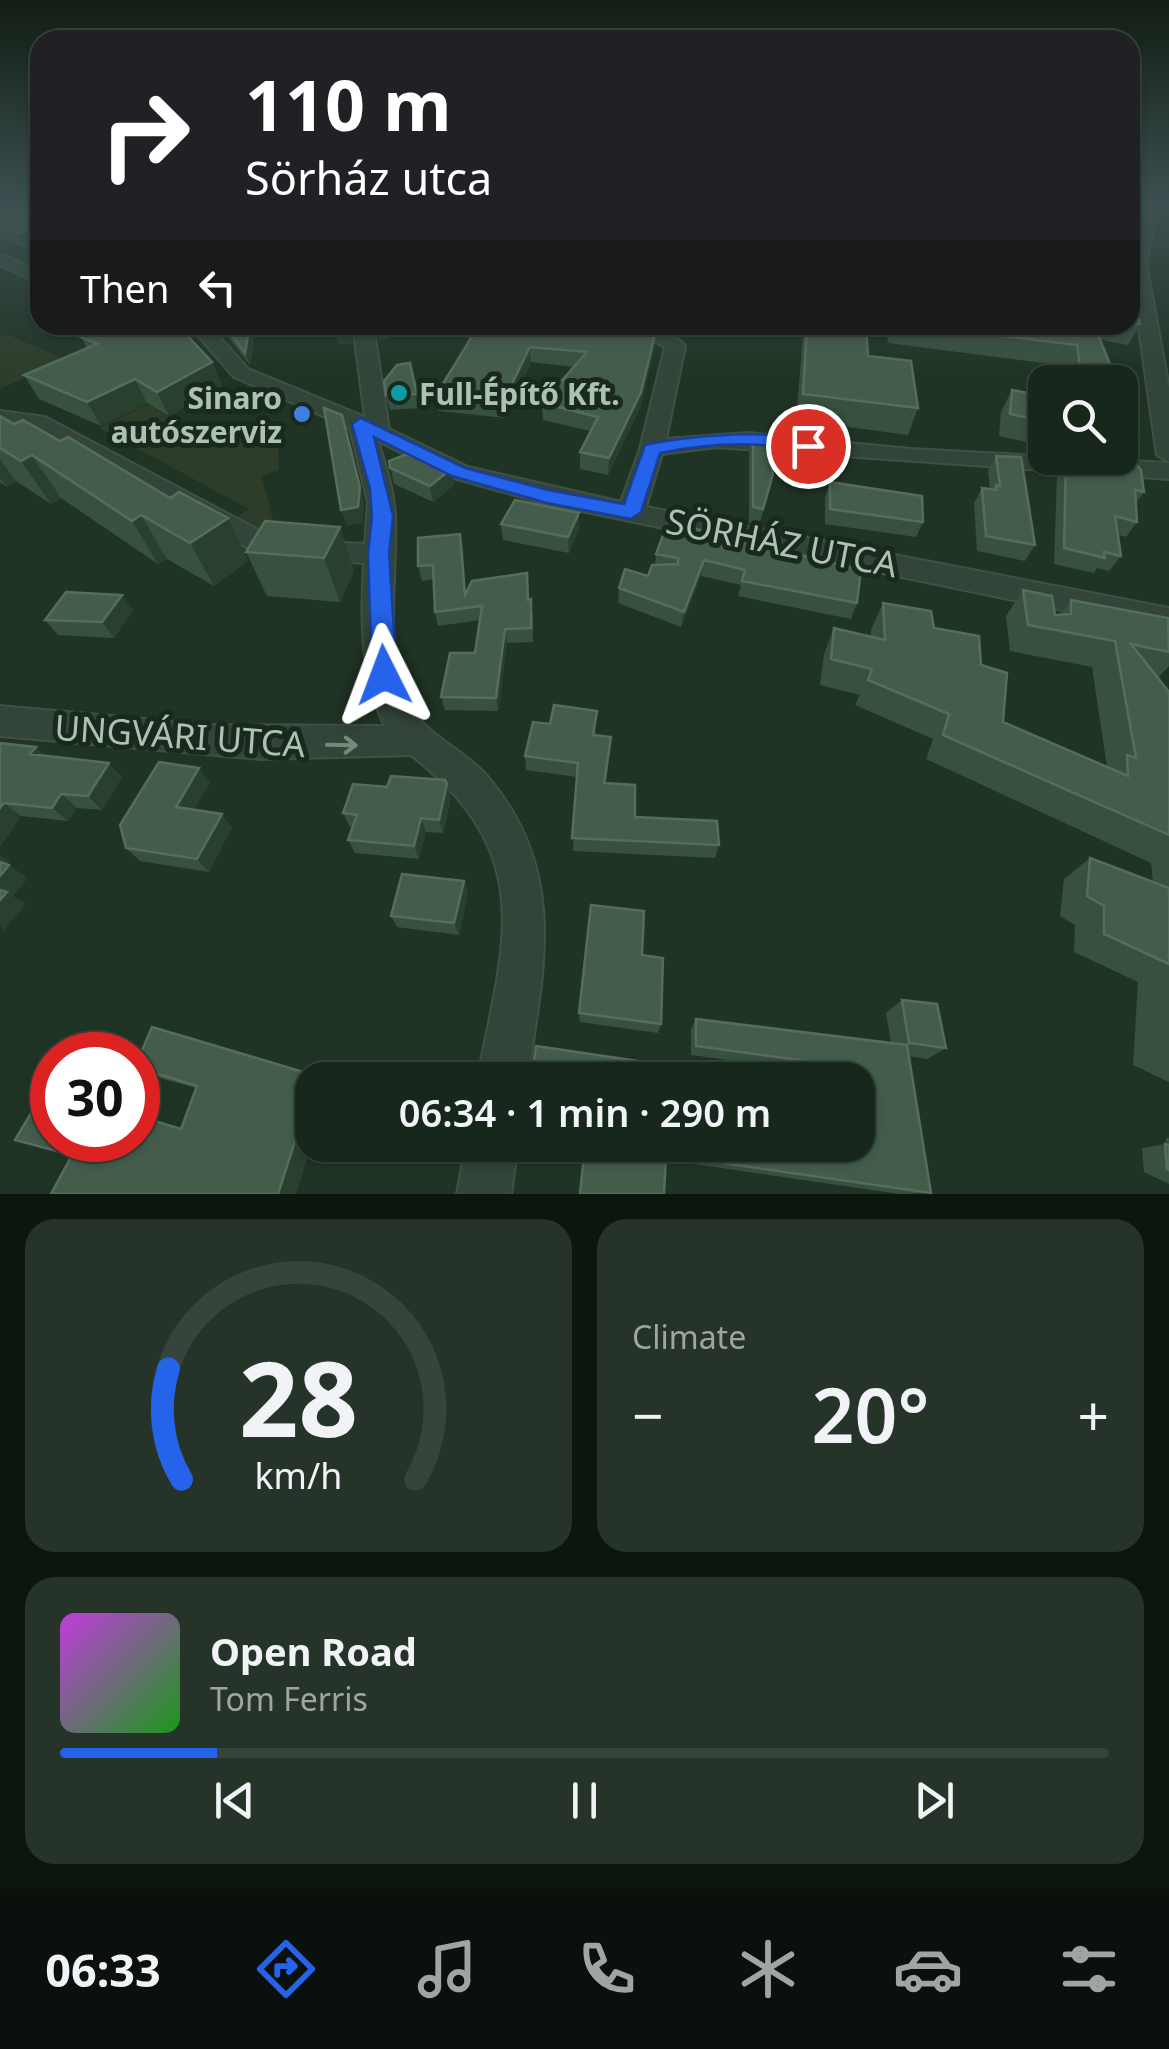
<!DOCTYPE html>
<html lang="en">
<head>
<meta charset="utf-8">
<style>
  :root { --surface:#18271c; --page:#253329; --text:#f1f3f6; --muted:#9fa5a3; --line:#36443b; --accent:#2563eb }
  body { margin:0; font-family:"Noto Sans",sans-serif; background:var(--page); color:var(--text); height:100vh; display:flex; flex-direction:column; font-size:38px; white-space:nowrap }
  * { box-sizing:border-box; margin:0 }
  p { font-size:32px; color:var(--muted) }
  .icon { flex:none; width:55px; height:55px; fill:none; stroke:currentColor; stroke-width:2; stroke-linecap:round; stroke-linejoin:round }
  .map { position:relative; height:1194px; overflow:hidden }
  .panel { display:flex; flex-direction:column; gap:25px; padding:25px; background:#0d150f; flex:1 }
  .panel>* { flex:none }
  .guide { position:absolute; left:30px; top:30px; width:1110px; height:305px; border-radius:30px; box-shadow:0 2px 8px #0004,0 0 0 2px var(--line); background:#202124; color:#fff; overflow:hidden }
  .fabs { position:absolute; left:1028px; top:365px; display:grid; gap:20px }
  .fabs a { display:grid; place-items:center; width:110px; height:110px; border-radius:20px; background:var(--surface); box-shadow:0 2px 8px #0004,0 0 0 2px var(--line); font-size:50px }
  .speed { position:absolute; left:30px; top:1032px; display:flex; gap:20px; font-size:50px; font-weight:700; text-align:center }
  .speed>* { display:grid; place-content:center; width:130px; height:130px; border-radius:50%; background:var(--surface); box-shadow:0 2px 8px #0004,0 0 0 2px var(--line); line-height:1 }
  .speed .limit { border:15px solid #d22; background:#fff; color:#111 }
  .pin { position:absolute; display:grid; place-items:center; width:85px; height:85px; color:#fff; margin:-42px; border:5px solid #fff; border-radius:50%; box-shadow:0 2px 10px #0007 }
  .me { position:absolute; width:110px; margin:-55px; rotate:357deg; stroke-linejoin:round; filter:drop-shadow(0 0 8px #0008) }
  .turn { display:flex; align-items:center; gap:35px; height:210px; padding:0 50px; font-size:45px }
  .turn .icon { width:130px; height:130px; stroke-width:2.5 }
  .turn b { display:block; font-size:70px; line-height:85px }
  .then { display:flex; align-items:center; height:95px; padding:0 50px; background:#0003; gap:20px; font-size:38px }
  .big { font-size:75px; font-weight:600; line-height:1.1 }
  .panel .card { flex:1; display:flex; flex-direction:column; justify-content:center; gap:15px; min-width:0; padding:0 35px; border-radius:30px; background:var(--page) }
  .panel .dial { align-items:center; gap:0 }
  .dial svg { height:260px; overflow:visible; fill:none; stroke:var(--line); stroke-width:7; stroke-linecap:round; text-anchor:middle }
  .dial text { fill:var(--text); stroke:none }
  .song { display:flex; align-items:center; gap:30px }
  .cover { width:120px; height:120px; border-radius:15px; background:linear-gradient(135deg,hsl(290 70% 55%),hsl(120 70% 35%)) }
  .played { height:10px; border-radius:5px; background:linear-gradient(90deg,var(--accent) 15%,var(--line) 15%) }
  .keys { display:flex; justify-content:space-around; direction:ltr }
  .heat { display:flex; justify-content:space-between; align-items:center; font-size:55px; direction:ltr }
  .panel .tiles { flex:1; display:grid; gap:25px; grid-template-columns:1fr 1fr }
  .card:last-child { grid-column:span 2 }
  .trip { position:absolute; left:295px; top:1062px; width:580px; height:100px; border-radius:30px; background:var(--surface); box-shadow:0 2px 8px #0004,0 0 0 2px var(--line); font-weight:600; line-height:100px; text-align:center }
  .tab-bar { display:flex; height:160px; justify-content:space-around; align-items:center; background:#0a100b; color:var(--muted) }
  .tab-bar .icon { width:70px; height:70px }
  .tab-bar .current { color:var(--accent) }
  .tab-bar b { font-size:45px; color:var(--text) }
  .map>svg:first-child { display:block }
</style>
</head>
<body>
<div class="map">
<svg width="1169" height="1194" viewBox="0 0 1169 1194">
  <rect width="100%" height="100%" fill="#203425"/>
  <path fill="#2d3d2a" d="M6,334l60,25 -66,30v-52z
    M148,404l69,42 60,-27 2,51 -18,6 17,61 -9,2 -36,-19 16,-11 -150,-81z"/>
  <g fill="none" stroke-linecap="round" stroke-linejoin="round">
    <defs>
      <path id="minor" d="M1144,207h14l-12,56 23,125v74l-12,-7 -27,-189z
        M0,254l40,17v12l-40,-18z
        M189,325h20l39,44 117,48 -12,-92h20l16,104 79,38 153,35 19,-53 25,-102 -11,-6 -117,-10 -10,-6c40,0 133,-10 158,21l-19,93 82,-6 162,16 259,14v16l-453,-32 -54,7 -16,53 523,101v24l-622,-128 -97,-27 -72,-36c7,24 16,49 17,74 3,58 -13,136 14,189 15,31 56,46 78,72 81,94 57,192 40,304h-50c28,-139 61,-226 -66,-325l-149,4 -262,-23v-30l210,19 175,1c-25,-49 -24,-109 -21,-163l-102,-7 -231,-128 -31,-3v-14l45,6 232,123 88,4 3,-42 -18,-74 -116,-51z
        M466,1145h52l-7,49h-54z"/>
    </defs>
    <use href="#minor" stroke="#3f5144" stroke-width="4"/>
    <use href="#minor" fill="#334538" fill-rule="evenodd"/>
  </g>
  <path fill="#38513f" d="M0,207h40v36l-15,5 -25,-10z
    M1130,287l10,37 -12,21 -27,-5 9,24 14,2 8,35 3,1 4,33 -15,22h-4v-75h-52l-2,-16 -178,-23 -2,-18h244z
    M78,325h91l43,37 10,24 -53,30 -22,-13 -46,23 -62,-27 -15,-24 63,-27 -6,-11 3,-1z
    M219,325h37l-6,40z
    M430,325h48l-7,13 -40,-4z
    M479,325l177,5 -1,16 -15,62 -32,67 -28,-6v-17l10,-21 -47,-11 -1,-17 32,-36 -43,-5 -26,56 -66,-7 -3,-16z
    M804,325h62l2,31 50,52 -10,27 -112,-15z
    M410,363l10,45 -30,2 -4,-15z
    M1012,390l33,6v50l-46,-10 2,-24z
    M0,416l14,8 46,17 110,57 58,20 20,43 -34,25 -47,-27 -9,5 -97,-66 -10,6 -35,-23 -10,5 -6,-4z
    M753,438l17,51 -11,36 -10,-2v-70z
    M996,456l39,89 -10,16 -48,-10 -3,-48 8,-15 8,1 -2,-18z
    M1066,460l78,32 -8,11 1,19 -11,15 -8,-2 3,21 -12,15 -12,-3 -3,5 -40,-9 3,-89z
    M389,461l62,8 3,16 -21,17 -39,-18z
    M830,482l93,40 -7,15 -91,-13v-26z
    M668,522l189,81 -6,16 -113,-23 3,-11 -40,-9 -20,51 -63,-24 1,-15 29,-12 7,-11 1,-11z
    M501,524l78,5 -10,24 -66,-13z
    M340,527l14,44 -14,31 -73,-6 -21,-44z
    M463,548l3,44 63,8 4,14v28l-26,1 -9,68 -53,-1 -4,-13 34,-44 5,-33 -42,6 -3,-14 -1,-33 -12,2 -4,-15z
    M1023,590l32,25h5l11,-15 98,20v46l-11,12 11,14v390l-36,-17 5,-83 -64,-30 1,-27 -15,-9 4,-37 26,-21 63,24 -2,-19 -225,-104 7,-20 -78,-34 5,-10 -40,-10 4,-31 10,-26 37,8v-6l12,-27 51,25 47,37 22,57 104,45 -15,-100 -82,-16 -4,-35z
    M133,610l-19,28 -56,-3 -13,-15z
    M550,724l46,1 -1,10 15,17 -4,31 29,34 84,28 -4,13 -142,-7 4,-74 -51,-7 -1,-14z
    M0,743l46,13 76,21 -20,33 -25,-2 -9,13 -47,-5 -21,31z
    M210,782l-16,27 38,18 -23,45 -69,-11 -14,-13z
    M451,798l-8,35 -17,-1 -7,27 -64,-6 -7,-13 4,-13h-2l-7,-14z
    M468,893l-9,42 -62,-8 -6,-11z
    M642,955l19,69 -3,9 -78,-11 -1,-9z
    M902,1000l44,48 -19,11 -19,-3 23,137 -31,1 -337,-49h295v-65h-10l-1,-4 -156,-21v-26l5,-10 195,24 -5,-30z
    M152,1027l160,114 -16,53h-245l21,-39 109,-26 15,-41 -40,-11 -18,-8z
    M1166,1138h3v46l-25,-12 -2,-24 24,-4z"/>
  <path fill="#29402f" d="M40,226v17l-15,5 -8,-15z
    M250,325h6l-6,40 -5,-12z
    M347,325h3l2,19 -13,1 -4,-16z
    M376,325h9l3,14 -9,1z
    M469,325h9l-7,13z
    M656,330l-1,16 -15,62 -32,67 1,-17z
    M530,347l1,15 -26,56 -2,-16z
    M212,362l10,24 -53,30 -12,-24z
    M135,379l12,24 -46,23 -14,-24z
    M347,431l17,71 -1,21 -16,3 -6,-16z
    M32,455l29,43 -10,6 -30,-43z
    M0,459l16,22 -10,5 -6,-8z
    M451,469l3,16 -21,17 -3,-16z
    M579,513v16l-10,24 -1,-16z
    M141,515l26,44 -9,5 -26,-43z
    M228,518l20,43 -34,25 -24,-43z
    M340,527l14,44 -14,31 -16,-44z
    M460,534l3,14 4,61 -2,-14z
    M704,560l-3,16 -20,51 3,-15z
    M122,595l11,15 -19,28 -12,-16z
    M505,629l2,14 -9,68 -2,-13z
    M36,747l15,14 -21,-7z
    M109,763l13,14 -20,33 -14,-14z
    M199,768l11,14 -22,38 -12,-13z
    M447,784l4,14 -8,35 -4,-13z
    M61,794l16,14 -9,13 -16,-13z
    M4,803l17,13 -21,31v-39z
    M222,814l10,13 -23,45 -12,-13z
    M421,818l5,14 -7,27 -5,-13z
    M0,855l9,6 -7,8 -2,-2z
    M9,865l19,13 -15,18 13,8 -22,26 -4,-3v-51z
    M464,881l4,12 -9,42 -5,-12z
    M312,1089v52l-16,53h-18z"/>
  <path fill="#445d4b" stroke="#556d5c" stroke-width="2.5" d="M0,207h40v19l-23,7 -17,-6z
    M1130,207h9l-8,21 -1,-1z
    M1130,287l3,6 7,31 -10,-1z
    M84,325h85l13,5 30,32 -55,30 -22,-13 -48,23 -63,-27 73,-31 -16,-7 14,-6z
    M224,325h26l-5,28z
    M335,325h12l1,3 -13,1z
    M479,325h120l57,5 -15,62 -32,66 -29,-6 18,-35 -56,-14 45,-51 -57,-5 -27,55 -67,-7z
    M807,325h59l2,31 43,5 7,47 -115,-14z
    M915,325h179l16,39 14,2 8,35 3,1 4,33 -19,-1v-52h-38l-5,-37z
    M410,363l7,31 -31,1 -2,-14 13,-16z
    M1012,390l33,6v25l-35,-7z
    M324,408l18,7 18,72 -2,20 -17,3z
    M0,416l14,8 9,-4 37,21 8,-4 102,61 9,-6 49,26 -38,25 -49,-28 -9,6 -100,-66 -11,6 -21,-13z
    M753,438l14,1 6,35 -10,35 -10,-2z
    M407,454l12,2 32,13 -21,17 -40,-18 -1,-7z
    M996,456l25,1 14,88 -49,-9 -4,-48 14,2v-5l4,1z
    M1066,460l71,5 4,5 3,22 -9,-2 2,32 -22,-6 6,40 -17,-4 1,6 -41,-10z
    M830,482l92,14 1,26 -93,-13z
    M515,500l64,13 -11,24 -67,-13z
    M265,521l75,6 -16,31 -78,-6z
    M668,522l193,48 -4,33 -115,-22 3,-11 -41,-10 -20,52 -65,-24 6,-19 23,7 4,-11 26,-1v-6l-22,-4z
    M460,534l5,61 7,-14 55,-8 1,27 3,-1v29l-26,1 -9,69 -55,-1 9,-44h25l7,-47 -47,6 -2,-47 -15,1v-28z
    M1023,590l29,6 3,19 16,-1v-14l97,18 1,34 -38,-8 38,48v143l-226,-100 6,-21 -81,-34 4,-11 -41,-10 3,-31 51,12 -2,-37 48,8 3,17 45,8 2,29 26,8 -4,49 125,54 -1,-21 9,3 -21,-117 -87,-16z
    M66,592l56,3 -20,27 -57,-2z
    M554,705l43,6 -4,24 18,2 -7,46 31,2v32l82,4 2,24 -147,-7 6,-75 -53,-7 8,-34 17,2z
    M0,743l36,4 -6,7 79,9 -21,33 -27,-2 -9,14 -48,-5 -4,5z
    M159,762l40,6 -23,39 46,7 -25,45 -71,-11 -6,-23z
    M391,776l54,4 2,4 -8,36 -18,-2 -7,28 -66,-6 9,-25 -14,-2 10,-29 34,3z
    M1090,858l79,30v76l-65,-30v-28l-17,-10z
    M0,862l9,3 -9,11z
    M402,874l62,7 -10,42 -63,-7z
    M0,890l7,2 -7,8z
    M591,905l53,6 -2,44 21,3 -2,66 -82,-11z
    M902,1000l35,4 9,44 -37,-5z
    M696,1019l211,26 24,148 -265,-38 -2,39h-84l5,-49h273v-21l8,1 -7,-57 -163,-22z
    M152,1027l165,49 -1,4h-4v9l-34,105h-227l21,-39 -57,-15 31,-52 6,2v50h86v-24l43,13 16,-43 -59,-18v-8z
    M536,1046l150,22v12h-155z
    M1165,1144l4,1v25l-2,-1z"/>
  <defs><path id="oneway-shaft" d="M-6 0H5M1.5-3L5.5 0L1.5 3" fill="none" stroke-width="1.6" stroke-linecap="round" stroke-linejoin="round" transform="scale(2.5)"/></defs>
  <use stroke="#768a7c" href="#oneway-shaft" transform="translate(342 745) rotate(1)"/>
  <linearGradient id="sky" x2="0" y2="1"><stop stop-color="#121d14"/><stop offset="0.55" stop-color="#3c5051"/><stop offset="1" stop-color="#3c5051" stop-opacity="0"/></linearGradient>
  <rect width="1169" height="374" fill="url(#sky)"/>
  <path fill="#2563eb" stroke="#184099" stroke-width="2.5" d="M361,418l104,50 83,22 76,14 21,-59c34,-8 146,-20 172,1 -11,9 -31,2 -46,0 -35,-4 -76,0 -111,7l-19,59 -10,7 -84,-16 -95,-27 -78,-39 19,79 -4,38 8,121 -4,7h-18l-3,-7 -4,-121 4,-38 -2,-27 -18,-65z"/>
  <circle fill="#0f9aa8" stroke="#19291d" stroke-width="4" cx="399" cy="393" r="10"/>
  <circle fill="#3f7fe0" stroke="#19291d" stroke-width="4" cx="302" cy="414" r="10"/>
  <g text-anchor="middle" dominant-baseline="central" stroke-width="10" stroke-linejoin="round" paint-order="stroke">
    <g font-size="30" font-weight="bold" fill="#adc2b3" stroke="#19291d" text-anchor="start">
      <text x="419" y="393">Full-Építő Kft.</text>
      <text x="282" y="397" text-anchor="end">Sinaro<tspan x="282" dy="34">autószerviz</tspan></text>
    </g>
    <g font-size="35" fill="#adc2b3" stroke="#19291d">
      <text transform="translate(782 542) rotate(11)">SÖRHÁZ UTCA</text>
      <text transform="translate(180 735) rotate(4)">UNGVÁRI UTCA</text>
    </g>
  </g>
</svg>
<div class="fabs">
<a><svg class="icon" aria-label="search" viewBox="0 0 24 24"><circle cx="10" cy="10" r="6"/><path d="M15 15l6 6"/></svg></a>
</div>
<div class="speed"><div class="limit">30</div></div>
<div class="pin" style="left:808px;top:446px;background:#d93025"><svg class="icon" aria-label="arrive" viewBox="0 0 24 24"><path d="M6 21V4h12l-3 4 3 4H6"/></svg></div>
<svg class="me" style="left:384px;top:675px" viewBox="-20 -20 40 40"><path d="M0-17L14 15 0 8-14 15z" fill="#2563eb" stroke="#fff" stroke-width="4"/></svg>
<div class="trip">06:34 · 1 min · 290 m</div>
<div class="guide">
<div class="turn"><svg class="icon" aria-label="right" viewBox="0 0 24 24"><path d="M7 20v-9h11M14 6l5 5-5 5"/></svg><div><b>110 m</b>Sörház utca</div></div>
<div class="then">Then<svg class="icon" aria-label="left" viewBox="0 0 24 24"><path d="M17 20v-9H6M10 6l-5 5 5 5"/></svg></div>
</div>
</div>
<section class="panel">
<div class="tiles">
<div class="card dial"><svg viewBox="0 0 100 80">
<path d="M14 69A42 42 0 1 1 86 69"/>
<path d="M14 69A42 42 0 0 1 10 35" stroke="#2563eb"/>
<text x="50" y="56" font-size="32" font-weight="700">28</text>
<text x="50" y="72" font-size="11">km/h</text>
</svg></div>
<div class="card"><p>Climate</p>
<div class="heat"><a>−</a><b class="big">20°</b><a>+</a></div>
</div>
<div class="card">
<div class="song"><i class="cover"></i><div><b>Open Road</b><p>Tom Ferris</p></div></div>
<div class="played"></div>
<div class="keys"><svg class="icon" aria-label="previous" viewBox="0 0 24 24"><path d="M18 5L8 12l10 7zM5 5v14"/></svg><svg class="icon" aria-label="pause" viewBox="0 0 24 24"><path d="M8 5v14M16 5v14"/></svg><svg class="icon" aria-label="next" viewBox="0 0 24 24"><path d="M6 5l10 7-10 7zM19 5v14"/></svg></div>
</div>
</div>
</section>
<nav class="tab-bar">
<b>06:33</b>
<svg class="icon current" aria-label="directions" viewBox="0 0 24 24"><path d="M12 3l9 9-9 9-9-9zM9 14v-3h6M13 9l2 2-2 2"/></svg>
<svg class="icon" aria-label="music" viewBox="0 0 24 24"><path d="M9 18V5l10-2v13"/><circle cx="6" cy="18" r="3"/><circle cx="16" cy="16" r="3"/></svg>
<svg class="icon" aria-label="phone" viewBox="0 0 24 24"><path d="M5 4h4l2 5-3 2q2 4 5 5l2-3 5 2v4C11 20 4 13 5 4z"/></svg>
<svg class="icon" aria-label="climate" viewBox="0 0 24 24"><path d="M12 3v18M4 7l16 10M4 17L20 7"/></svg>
<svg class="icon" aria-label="car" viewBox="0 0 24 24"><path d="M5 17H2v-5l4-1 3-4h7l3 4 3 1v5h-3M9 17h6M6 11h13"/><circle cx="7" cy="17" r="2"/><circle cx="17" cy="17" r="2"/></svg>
<svg class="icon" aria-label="filters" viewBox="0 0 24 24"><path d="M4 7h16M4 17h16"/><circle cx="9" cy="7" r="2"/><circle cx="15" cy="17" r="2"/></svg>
</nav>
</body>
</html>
